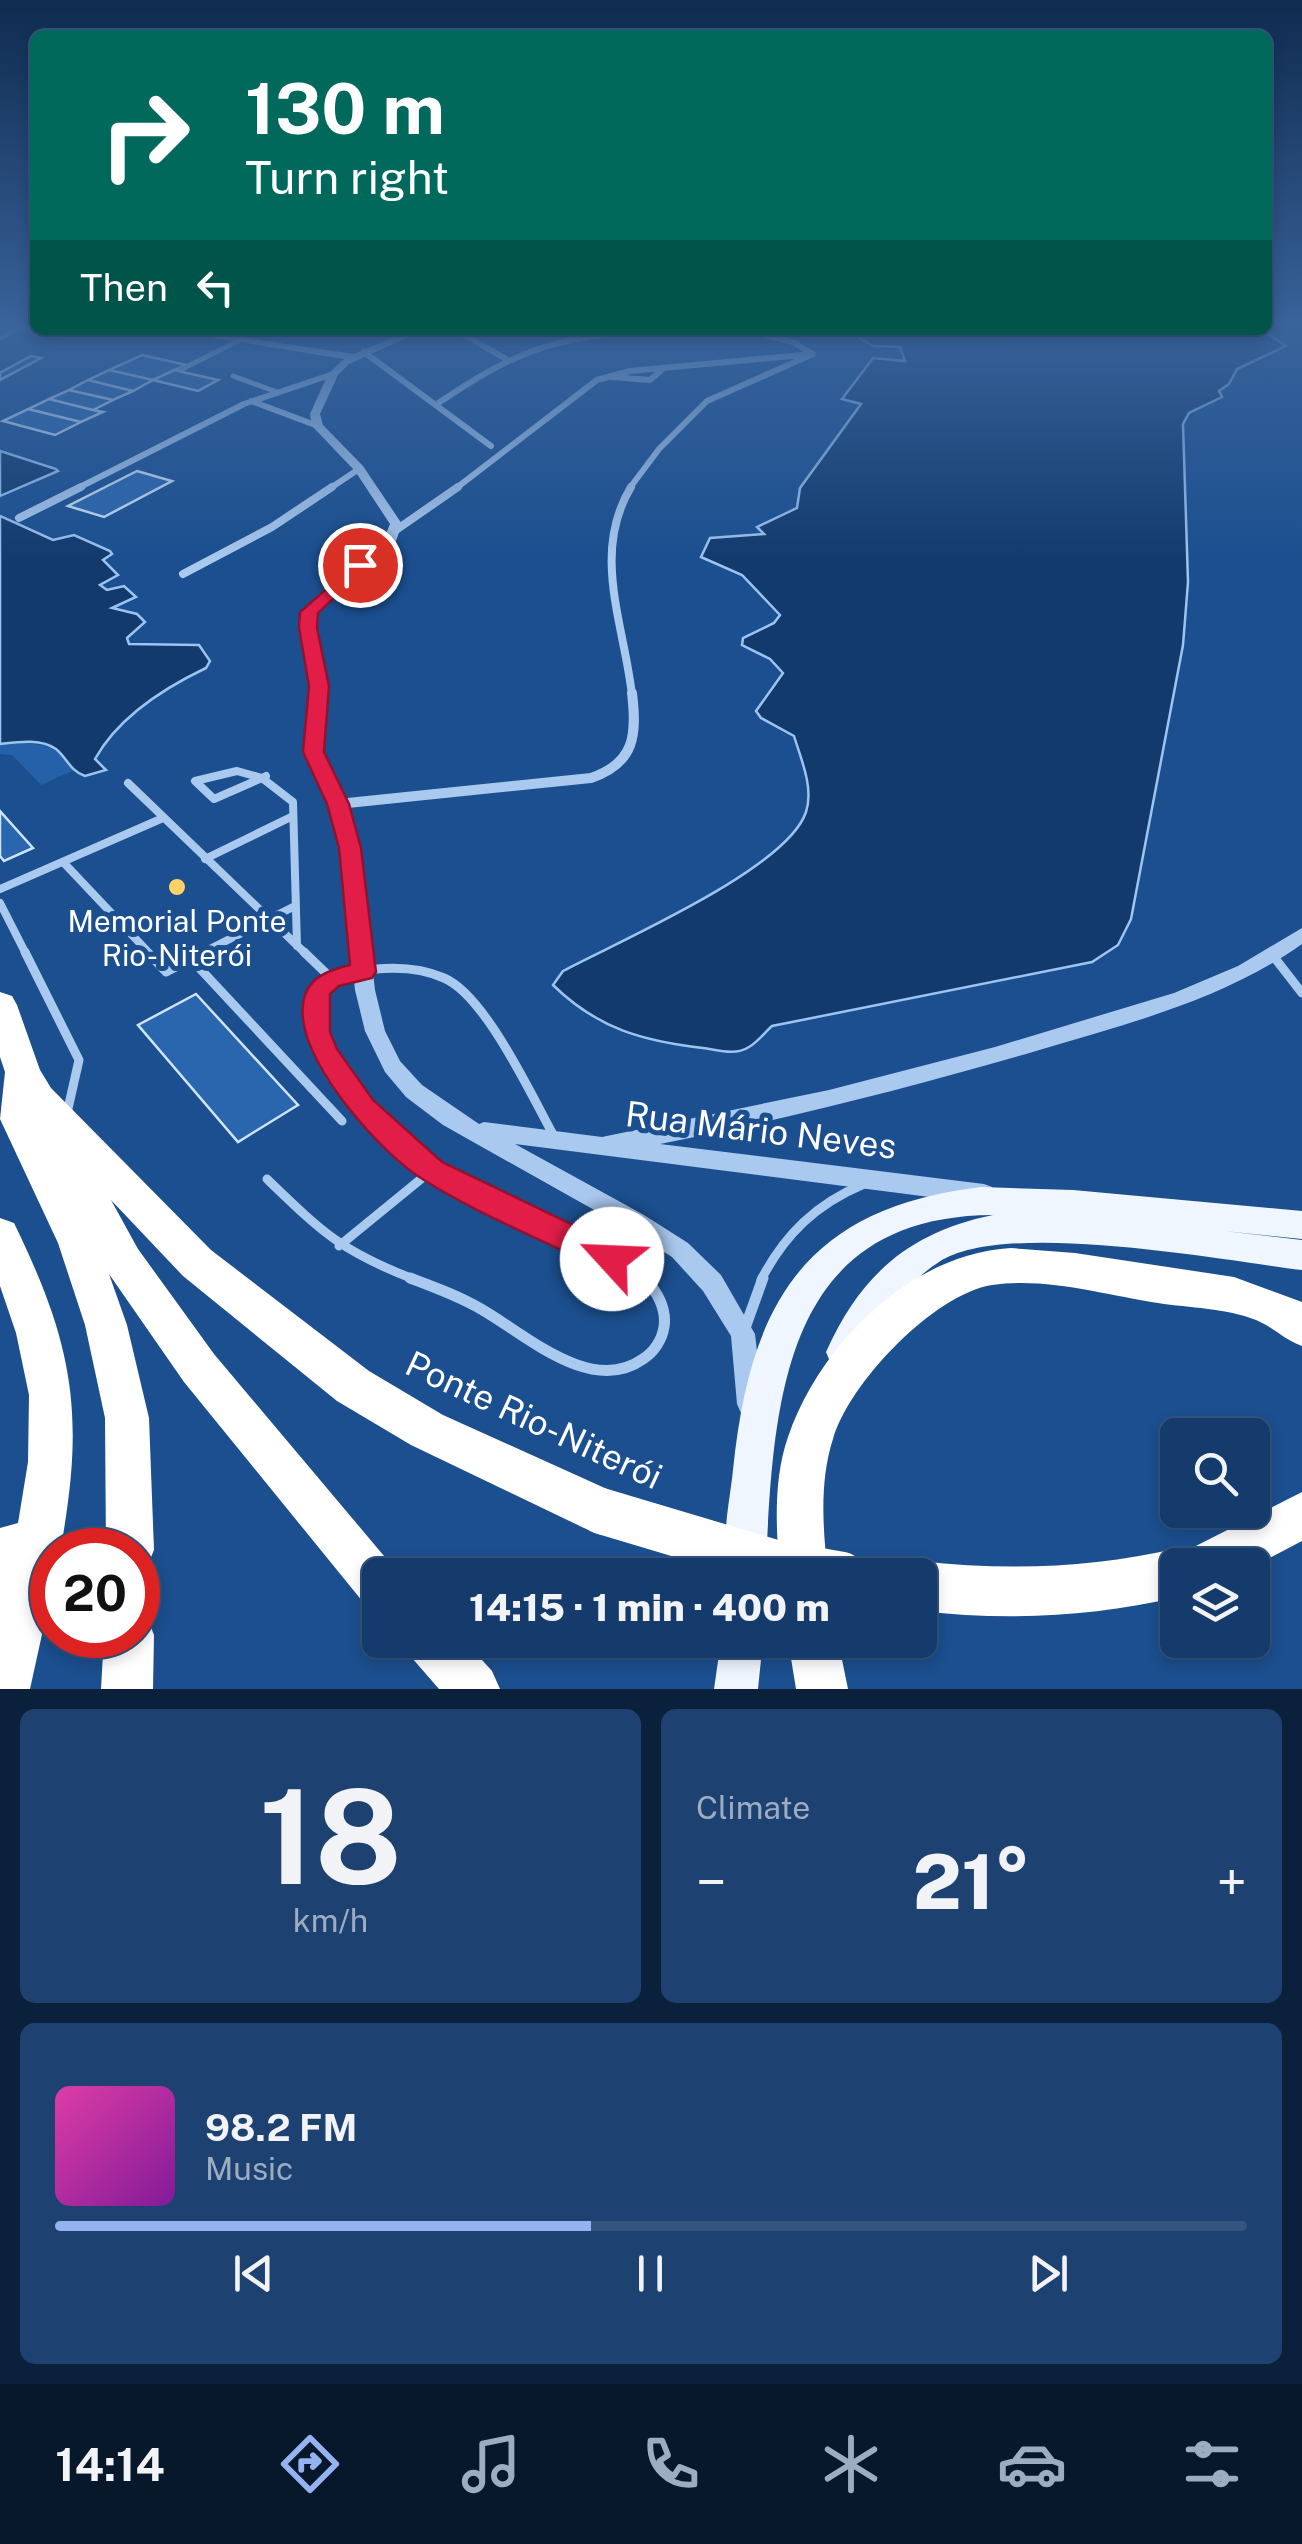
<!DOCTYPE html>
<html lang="en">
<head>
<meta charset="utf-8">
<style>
  :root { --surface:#143b6b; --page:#1d4271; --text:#f1f3f6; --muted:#9dadc1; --line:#33557e; --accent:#95b2f1 }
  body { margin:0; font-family:"Public Sans",sans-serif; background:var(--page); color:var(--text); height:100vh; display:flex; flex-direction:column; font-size:38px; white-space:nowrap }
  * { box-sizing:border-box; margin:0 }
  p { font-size:32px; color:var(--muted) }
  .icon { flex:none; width:55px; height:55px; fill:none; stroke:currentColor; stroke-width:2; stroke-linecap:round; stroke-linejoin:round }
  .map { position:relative; height:1689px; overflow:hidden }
  .drawer { display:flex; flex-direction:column; gap:20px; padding:20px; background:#0b203b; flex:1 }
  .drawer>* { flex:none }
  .banner { position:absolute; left:30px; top:30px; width:1242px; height:305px; border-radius:15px; box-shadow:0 5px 15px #0003,0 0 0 2px var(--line); background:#00695c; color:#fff; overflow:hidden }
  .buttons { position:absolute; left:1160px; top:1418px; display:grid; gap:20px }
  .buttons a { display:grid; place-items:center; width:110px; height:110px; border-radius:15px; background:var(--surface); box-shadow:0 5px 15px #0003,0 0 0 2px var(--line); font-size:50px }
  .speed { position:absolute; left:30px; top:1528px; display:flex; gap:20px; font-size:50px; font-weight:700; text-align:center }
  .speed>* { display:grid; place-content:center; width:130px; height:130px; border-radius:50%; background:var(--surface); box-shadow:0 5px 15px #0003,0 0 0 2px var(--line); line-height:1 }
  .speed .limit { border:15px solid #d22; background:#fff; color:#111 }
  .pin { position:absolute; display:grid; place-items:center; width:85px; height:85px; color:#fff; margin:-42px; border:5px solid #fff; border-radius:50%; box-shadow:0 2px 10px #0007 }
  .me { position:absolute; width:110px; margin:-55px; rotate:295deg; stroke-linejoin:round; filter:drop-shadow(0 0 8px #0008) }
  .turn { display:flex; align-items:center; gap:35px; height:210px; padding:0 50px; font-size:45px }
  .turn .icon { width:130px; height:130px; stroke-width:2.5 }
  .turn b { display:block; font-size:70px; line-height:85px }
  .then { display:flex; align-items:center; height:95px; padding:0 50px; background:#0003; gap:20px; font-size:38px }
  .big { font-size:75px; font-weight:800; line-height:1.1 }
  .drawer .tile { flex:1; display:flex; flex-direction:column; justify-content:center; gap:15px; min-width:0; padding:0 35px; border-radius:15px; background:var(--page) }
  .drawer .dial { align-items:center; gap:0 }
  .dial b { font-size:130px; line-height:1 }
  .song { display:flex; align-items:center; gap:30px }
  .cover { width:120px; height:120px; border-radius:15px; background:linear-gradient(135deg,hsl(320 70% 55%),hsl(290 70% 35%)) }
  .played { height:10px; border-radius:5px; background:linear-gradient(90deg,var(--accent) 45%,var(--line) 45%) }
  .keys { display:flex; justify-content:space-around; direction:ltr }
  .heat { display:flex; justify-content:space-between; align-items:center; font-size:55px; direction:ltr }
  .drawer .tiles { flex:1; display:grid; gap:20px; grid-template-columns:1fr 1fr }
  .tile:last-child { grid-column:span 2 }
  .trip { position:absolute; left:362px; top:1558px; width:575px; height:100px; border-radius:15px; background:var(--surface); box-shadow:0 5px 15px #0003,0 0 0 2px var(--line); font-weight:800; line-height:100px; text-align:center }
  .menu { display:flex; height:160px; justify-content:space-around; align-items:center; background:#08182b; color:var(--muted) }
  .menu .icon { width:70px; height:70px }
  .menu .on { color:var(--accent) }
  .menu b { font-size:45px; color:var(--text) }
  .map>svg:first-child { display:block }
</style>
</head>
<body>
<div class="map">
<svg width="1302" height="1689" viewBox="0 0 1302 1689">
  <rect width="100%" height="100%" fill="#1b4f8f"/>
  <path fill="#2461a8" d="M23,742l31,5 20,23 -33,15 -29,-30 -12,-1v-10z"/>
  <path fill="#123a6d" stroke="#9cc4f0" stroke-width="2.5" d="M847,330h415l24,16 -49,23 -8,15 -10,7 3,6 -33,16 -6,11 5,158 -5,63 -52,274 -13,26 -26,17 -320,64c-7,6 -14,16 -23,21 -14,9 -31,3 -46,1 -60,-7 -105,-19 -150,-63l10,-14c56,-30 224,-102 243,-159 8,-24 -5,-53 -12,-76l-33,-18 -5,-7 27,-38 -13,-14 -28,-14 1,-7 31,-15 6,-8 -38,-40 -41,-18 9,-19 54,-4 -7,-7 40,-19 3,-20 61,-84 -19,-5 31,-41 32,3 -5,-14 -27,-1z
    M0,451l56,18 2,2 -58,25z
    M0,516l53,24 21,-5 36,16 2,3 -9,6 15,15 -18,10 7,5 17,-4 12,11 -24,11 25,6 8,8 -18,16 2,6 70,1 11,16 -4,7c-42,20 -87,48 -111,91l11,11 -21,6c-15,-5 -18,-18 -29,-27 -15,-11 -39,-7 -56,-5z"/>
  <path fill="#2a66ad" stroke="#cfe3fa" stroke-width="2.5" d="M142,355l44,10 -33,15 -44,-10z
    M31,356l10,2 -41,22v-7z
    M109,370l44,10 -20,11 -45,-11z
    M174,370l44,10 -20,11 -45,-11z
    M88,380l45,11 -20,9 -44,-10z
    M69,390l44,10 -20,10 -44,-11z
    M49,399l44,11 10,2 -22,10 -53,-13z
    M28,409l53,13 -26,13 -52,-14z
    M137,471l35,10 -68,36 -36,-11z
    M0,811l33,37 -29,13 -4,-5z
    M196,994l102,111 -60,37 -100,-117z"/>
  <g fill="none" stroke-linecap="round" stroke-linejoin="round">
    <path stroke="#a9c9ee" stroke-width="5" d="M0,338l27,-14
      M182,369l60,-30
      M233,376l44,16"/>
    <path stroke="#a9c9ee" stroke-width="8" d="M237,771l25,7 -48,21 -19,-18z
      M262,778l31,24 4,144
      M262,778l4,-2
      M128,783l178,171
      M205,859l88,-43
      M64,863l86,91
      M0,889l163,-71
      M0,903l26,51
      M200,954l95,-48"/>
    <path stroke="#a9c9ee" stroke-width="9" d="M25,952l54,108 -12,53
      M147,952l19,20 39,-20
      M304,952l27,26
      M1274,957l28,36
      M191,959l151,162
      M555,1138c-23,-41 -69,-142 -111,-160 -20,-9 -46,-11 -68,-9 -19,1 -43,4 -55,19 -15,18 -4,47 5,65 53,103 150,140 248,188 23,11 57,21 73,39
      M267,1179c56,54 75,73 149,101
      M339,1246l93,-76
      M761,1280c24,-46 55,-76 103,-96"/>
    <path stroke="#a9c9ee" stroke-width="11" d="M410,1278c24,9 49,18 71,31 44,25 110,87 162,50 11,-7 19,-19 21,-32 3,-19 -7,-35 -19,-49
      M745,1328l18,-50"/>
    <path stroke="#a9c9ee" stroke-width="6" d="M456,330l50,29
      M198,334l33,-4
      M465,334l39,-4
      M364,352l127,94
      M612,377l38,3 14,-12
      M251,401l67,25
      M437,404c80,-54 112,-65 209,-74
      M76,489l168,-85 89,-30
      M329,489l30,-20
      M455,489l142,-109 33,-9 182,-17
      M629,489l30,-40 48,-48 106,-47 -20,-12 -47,-12"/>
    <path stroke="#a9c9ee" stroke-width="8" d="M631,487c-40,66 -7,137 1,208
      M19,518l62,-31
      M396,530l62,-43
      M183,574l89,-47 60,-40"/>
    <path stroke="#a9c9ee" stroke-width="10" d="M338,804l253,-26c44,-15 46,-43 41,-85"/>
    <path fill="#a9c9ee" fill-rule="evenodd" d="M165,330h25l164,24 57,-24h13l-75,34 -11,11 -18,39 3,11 40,41 39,58 -6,17 -80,71 -1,16 12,58 -5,66 24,52 13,44 16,142 10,41 15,30 22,24 57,39 5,-2 118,15 227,-47 166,-43 179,-54 64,-27 64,-38v16c-79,56 -175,80 -266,107 -124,36 -249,68 -376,93l324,40 8,3 3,7 -3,7 -8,3 -469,-60 129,71 44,28 33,32 34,59 8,70 -4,9 -9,3 -9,-3 -4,-9 -6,-68 -28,-45 -31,-34 -44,-28 -185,-104 -37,-28 -21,-25 -20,-41 -10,-41 -14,-142 -11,-44 -24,-52 5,-66 -10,-58 1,-17 83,-75 5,-12 -35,-53 -43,-45 -2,-12 18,-40 16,-15z"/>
    <path fill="#f0f6ff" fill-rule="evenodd" d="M981,1187l92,3 229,21v28l-78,-8 78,9v30c-82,-10 -298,-51 -363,-8 -22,14 -39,34 -54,54 -14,18 -19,44 -41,53l-13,-5 -5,-12c35,-78 84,-120 167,-137 -210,1 -219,185 -227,347l-5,13h-30c-12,-29 -1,-74 2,-105 17,-167 72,-262 248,-283z
      M721,1640h42l-5,49h-44z"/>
    <path fill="#fff" fill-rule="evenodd" d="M0,992l12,4 5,9 23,65 11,18 160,162 158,121 74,44 175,79 7,17 -7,17 -17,7 -17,-7 -173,-83 -74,-44 -154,-125 -72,-76 27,49 76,105 186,221h-20v35l-17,-8 -179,-220 -75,-108 18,51 22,93 5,132 -7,17 -9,4v-21h-32l-1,-132 -20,-93 -27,-82 -58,-124 5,-47 -5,-15z
      M0,1218l14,5c58,119 71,188 48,318l-1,9h-9v39l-22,100h-30v-161l18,-5 10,-61 1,-67 -13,-62 -16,-47z
      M1011,1248l64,5 159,24 68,25v44c-17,-6 -29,-19 -46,-26 -30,-12 -66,-12 -98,-17 -53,-8 -111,-26 -166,-18 -58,9 -143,98 -159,154 -14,43 -10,92 -5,136h-48c-4,-45 -7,-95 8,-138 32,-93 122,-183 223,-189z
      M1302,1492v49l-50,26 -74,-2v32c-87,20 -170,24 -258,14v-36h-20l3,-6 17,-8c88,10 172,7 258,-13l8,3z
      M138,1613l9,4 7,18 -1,54h-52l3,-54h34z
      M405,1640h59l28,31 8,18h-61l-27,-31z
      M788,1640h50l10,49h-52z"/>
    <path stroke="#fff" stroke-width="46" d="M601,1511l174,52 67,12"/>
  </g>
  <linearGradient id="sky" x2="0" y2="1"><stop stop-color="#0f2b4f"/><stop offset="0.58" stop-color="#39639b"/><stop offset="1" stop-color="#39639b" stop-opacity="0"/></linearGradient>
  <rect width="1302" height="561" fill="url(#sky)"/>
  <path fill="#e11d48" stroke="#92132f" stroke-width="2.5" d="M360,560l9,5 -51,48 -1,15 12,58 -5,66 25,52 12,44 15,124 -4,6 -33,8 -9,8v38l7,17 36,51 69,62 181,87 4,10 -4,10 -11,3 -11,-3c-58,-29 -122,-54 -177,-89 -43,-26 -116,-110 -121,-161 -4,-35 16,-47 47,-54l-11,-117 -12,-44 -24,-52 6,-66 -10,-58 1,-16z"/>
  <circle fill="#ffd166" stroke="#1b4f8f" stroke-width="4" cx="177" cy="887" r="10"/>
  <g text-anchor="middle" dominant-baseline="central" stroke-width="10" stroke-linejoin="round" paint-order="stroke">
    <g font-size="30" fill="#fff" stroke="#1b4f8f">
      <text x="177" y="921">Memorial Ponte<tspan x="177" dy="34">Rio-Niterói</tspan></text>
    </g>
    <g font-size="35" fill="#fff" stroke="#1b4f8f">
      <text transform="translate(761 1130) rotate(7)">Rua Mário Neves</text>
      <text transform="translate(534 1420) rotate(25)">Ponte Rio-Niterói</text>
    </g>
  </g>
</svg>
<div class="buttons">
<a><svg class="icon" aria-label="search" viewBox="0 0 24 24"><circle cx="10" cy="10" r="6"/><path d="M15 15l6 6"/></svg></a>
<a><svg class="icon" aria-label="layers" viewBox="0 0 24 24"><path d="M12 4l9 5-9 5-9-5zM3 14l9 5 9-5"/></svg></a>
</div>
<div class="speed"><div class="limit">20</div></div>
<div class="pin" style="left:360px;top:565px;background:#d93025"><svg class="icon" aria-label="arrive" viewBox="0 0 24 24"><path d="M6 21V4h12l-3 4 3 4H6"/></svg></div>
<svg class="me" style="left:612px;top:1259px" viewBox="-20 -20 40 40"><circle r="19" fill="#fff"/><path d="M0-13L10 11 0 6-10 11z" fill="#e11d48"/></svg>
<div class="trip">14:15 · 1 min · 400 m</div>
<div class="banner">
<div class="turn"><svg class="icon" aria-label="right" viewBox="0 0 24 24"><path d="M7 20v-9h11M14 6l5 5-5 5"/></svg><div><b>130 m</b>Turn right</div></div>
<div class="then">Then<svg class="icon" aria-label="left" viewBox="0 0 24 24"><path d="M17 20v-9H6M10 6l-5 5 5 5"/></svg></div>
</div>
</div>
<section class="drawer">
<div class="tiles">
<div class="tile dial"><b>18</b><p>km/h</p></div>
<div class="tile"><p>Climate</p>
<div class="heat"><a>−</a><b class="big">21°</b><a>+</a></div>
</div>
<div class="tile">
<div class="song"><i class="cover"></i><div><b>98.2 FM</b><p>Music</p></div></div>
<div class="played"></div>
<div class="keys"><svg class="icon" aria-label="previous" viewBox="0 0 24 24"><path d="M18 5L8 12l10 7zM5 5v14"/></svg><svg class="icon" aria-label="pause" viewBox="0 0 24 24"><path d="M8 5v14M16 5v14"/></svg><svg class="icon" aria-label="next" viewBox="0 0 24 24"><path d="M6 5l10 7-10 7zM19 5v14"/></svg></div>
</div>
</div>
</section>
<nav class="menu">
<b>14:14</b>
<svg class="icon on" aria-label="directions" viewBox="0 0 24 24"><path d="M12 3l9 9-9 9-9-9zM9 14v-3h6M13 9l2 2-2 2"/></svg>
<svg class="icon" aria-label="music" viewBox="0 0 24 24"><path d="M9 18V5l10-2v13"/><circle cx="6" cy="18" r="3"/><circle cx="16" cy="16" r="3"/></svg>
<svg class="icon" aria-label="phone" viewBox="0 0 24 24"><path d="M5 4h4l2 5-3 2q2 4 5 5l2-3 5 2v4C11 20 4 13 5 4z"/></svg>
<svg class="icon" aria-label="climate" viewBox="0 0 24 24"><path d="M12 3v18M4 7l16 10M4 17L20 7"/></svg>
<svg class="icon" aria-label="car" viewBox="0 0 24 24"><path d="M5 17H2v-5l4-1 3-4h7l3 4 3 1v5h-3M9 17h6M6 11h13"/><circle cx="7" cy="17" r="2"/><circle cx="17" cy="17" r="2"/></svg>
<svg class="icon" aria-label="filters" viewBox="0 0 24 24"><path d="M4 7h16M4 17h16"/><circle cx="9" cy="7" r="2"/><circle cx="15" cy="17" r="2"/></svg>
</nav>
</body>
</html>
